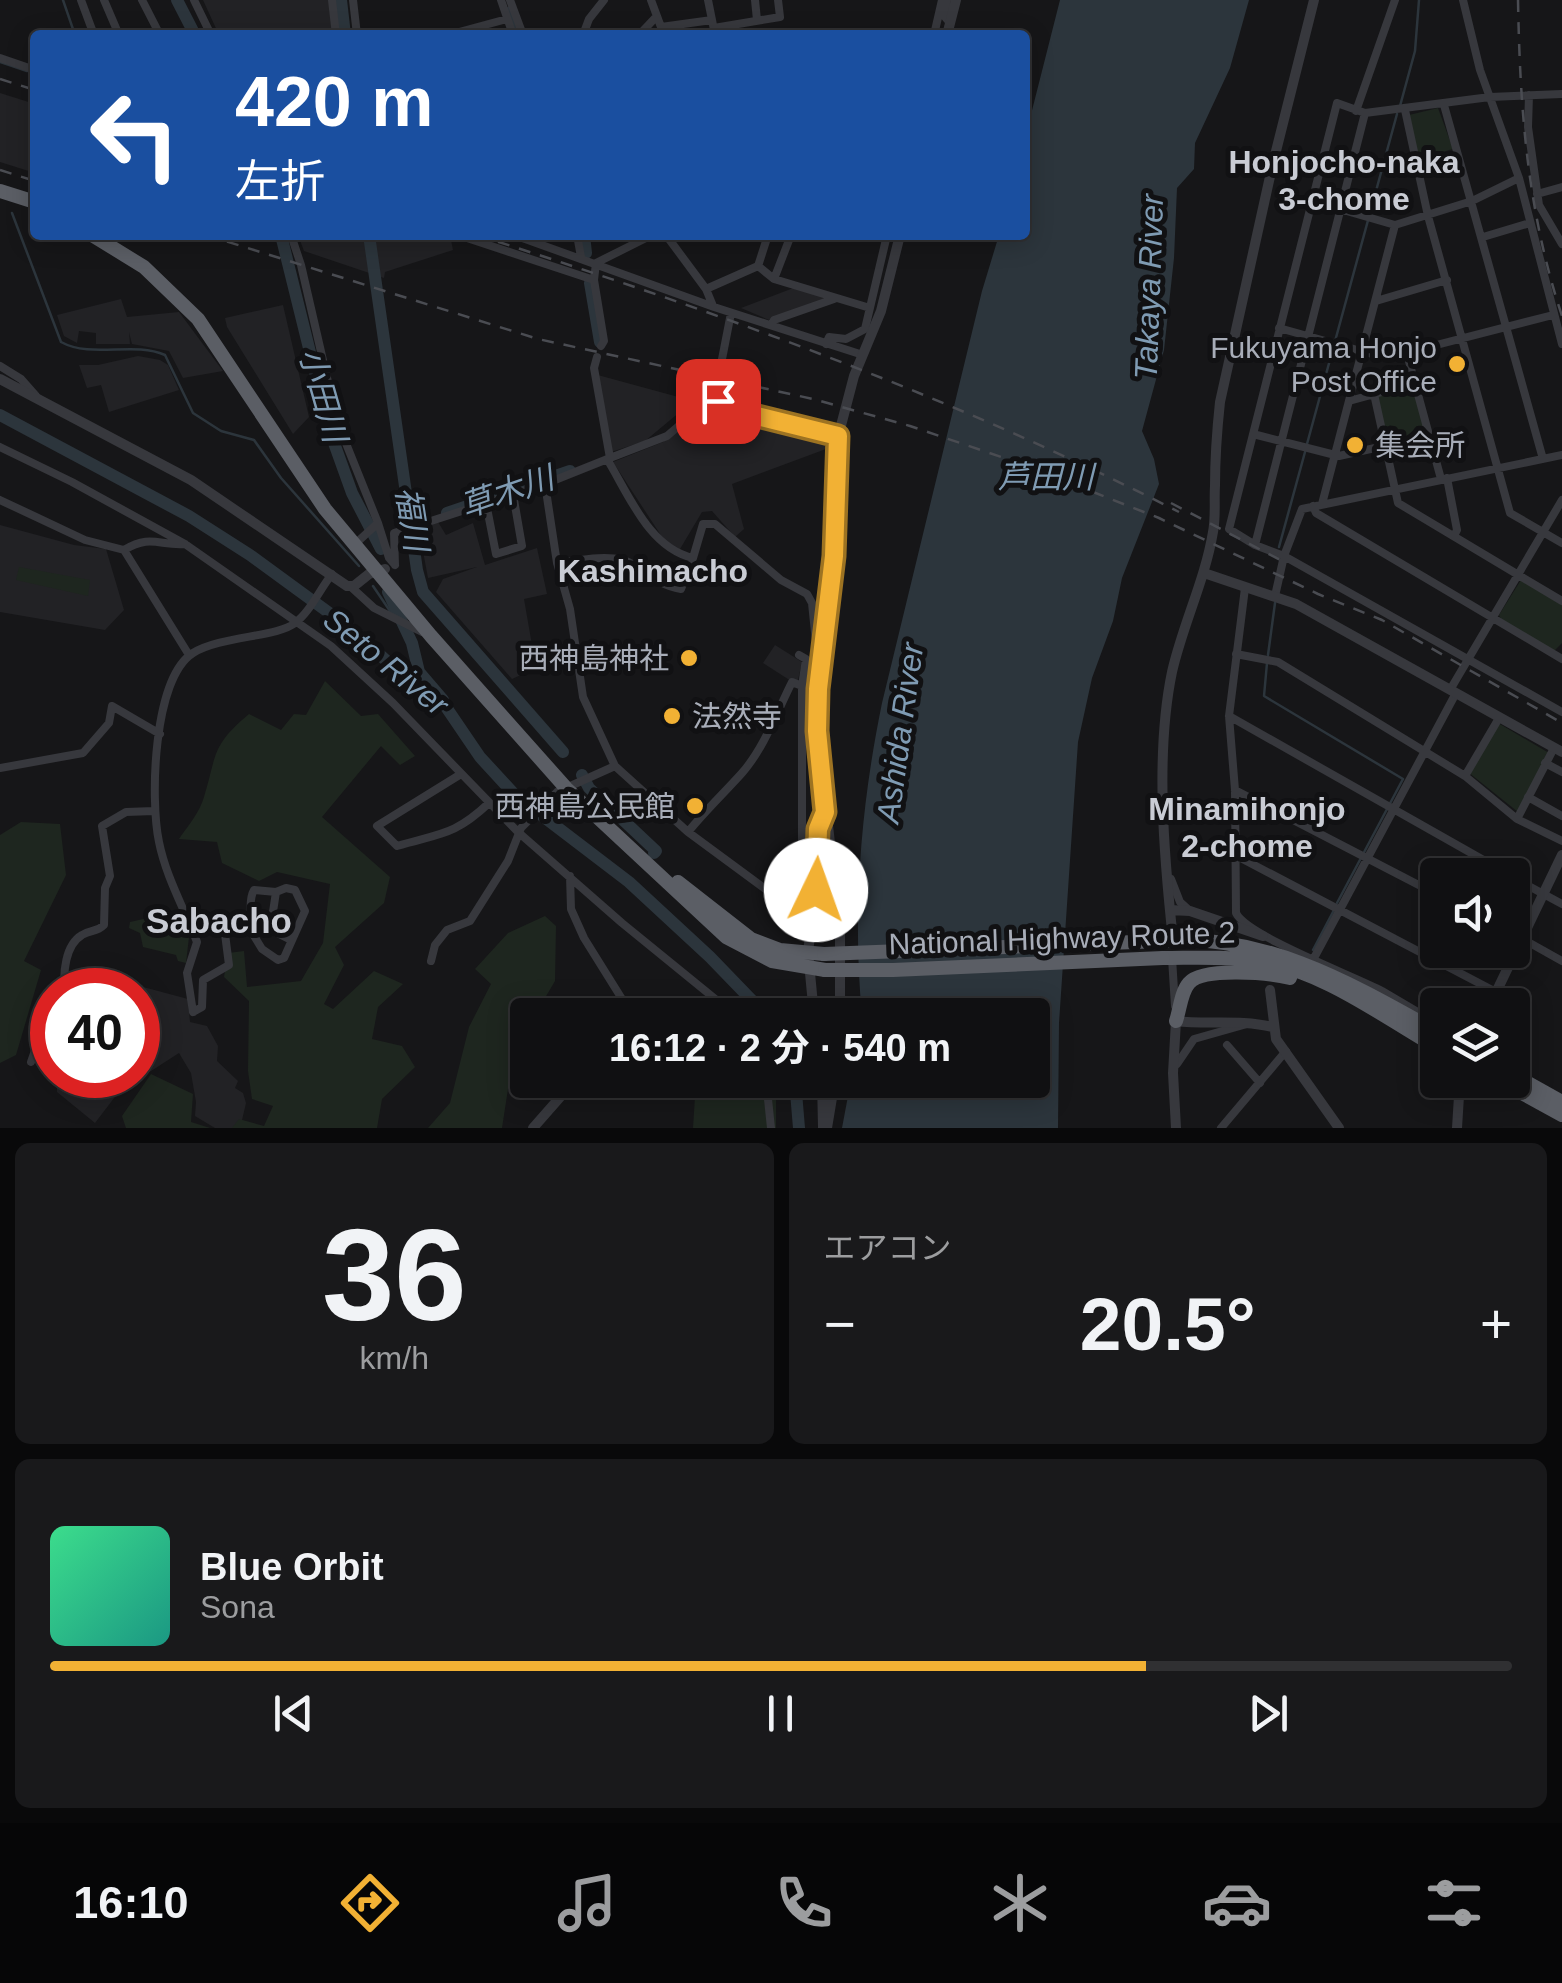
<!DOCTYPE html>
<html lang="ja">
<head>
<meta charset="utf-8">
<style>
  :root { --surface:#101012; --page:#19191b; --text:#f1f3f6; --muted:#9c9d9f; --line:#303032; --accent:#f2b134 }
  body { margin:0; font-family:Arial,"Noto Sans JP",sans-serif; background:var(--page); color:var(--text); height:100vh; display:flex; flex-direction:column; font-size:38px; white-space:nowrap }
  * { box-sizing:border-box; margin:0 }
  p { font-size:32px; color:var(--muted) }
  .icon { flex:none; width:55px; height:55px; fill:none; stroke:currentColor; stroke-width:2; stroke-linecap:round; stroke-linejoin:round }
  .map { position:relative; height:1128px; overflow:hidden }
  .sheet { display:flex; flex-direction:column; gap:15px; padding:15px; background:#09090a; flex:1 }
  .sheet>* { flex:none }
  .hud { position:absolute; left:30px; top:30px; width:1000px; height:210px; border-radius:10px; box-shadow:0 5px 25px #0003,0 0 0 2px var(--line); background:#1a4fa0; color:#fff; overflow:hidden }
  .tools { position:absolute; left:1420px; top:858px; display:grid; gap:20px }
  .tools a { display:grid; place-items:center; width:110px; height:110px; border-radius:10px; background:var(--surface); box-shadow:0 5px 25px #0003,0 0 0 2px var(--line); font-size:50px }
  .speed { position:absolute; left:30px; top:968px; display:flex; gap:20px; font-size:50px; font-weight:700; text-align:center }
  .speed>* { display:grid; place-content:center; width:130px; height:130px; border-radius:50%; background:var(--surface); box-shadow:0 5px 25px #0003,0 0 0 2px var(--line); line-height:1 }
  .speed .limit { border:15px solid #d22; background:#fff; color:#111 }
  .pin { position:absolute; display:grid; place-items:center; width:85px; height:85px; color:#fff; margin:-42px; border-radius:20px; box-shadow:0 5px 15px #0006 }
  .me { position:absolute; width:110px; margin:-55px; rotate:3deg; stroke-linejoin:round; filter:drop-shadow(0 0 8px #0008) }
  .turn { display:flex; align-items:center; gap:35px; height:210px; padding:0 40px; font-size:45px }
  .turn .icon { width:130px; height:130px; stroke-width:2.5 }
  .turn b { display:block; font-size:70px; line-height:85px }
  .big { font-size:75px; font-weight:700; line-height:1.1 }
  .sheet .card { flex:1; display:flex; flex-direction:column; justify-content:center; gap:15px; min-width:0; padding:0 35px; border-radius:15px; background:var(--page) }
  .sheet .dial { align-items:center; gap:0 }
  .dial b { font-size:130px; line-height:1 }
  .song { display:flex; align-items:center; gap:30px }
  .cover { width:120px; height:120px; border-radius:15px; background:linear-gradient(135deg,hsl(150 70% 55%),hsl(170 70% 35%)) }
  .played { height:10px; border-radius:5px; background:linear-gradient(90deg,var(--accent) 75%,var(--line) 75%) }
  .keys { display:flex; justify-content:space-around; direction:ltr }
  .heat { display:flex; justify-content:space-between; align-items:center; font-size:55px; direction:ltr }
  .sheet .tiles { flex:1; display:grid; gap:15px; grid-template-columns:1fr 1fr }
  .card:last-child { grid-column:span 2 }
  .trip { position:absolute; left:510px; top:998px; width:540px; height:100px; border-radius:10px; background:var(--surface); box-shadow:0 5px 25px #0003,0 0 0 2px var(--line); font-weight:700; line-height:100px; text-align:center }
  .tab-bar { display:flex; height:160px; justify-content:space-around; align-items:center; background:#060607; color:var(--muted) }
  .tab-bar .icon { width:70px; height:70px }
  .tab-bar .on { color:var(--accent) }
  .tab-bar b { font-size:45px; color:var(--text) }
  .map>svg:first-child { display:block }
</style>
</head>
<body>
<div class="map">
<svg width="1562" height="1128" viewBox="0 0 1562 1128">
  <rect width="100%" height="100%" fill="#161618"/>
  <path fill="#222225" d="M203,0h127l3,29 -32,6h-82z
    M0,93l35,11v69l-35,-11z
    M298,235h152l3,15 -68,22 -1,6 -80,-27z
    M796,287l31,11 -58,22 -28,-12z
    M121,299l6,18 52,-5 44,59 -40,7 -14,-27 -37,-7 -3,-12 1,12h-34v-11l-17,-2 -2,12 -13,-7 -7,-21z
    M283,305l26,112 -16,17 -66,-107 -2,-9z
    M138,356l22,4 8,5 11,25 -70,22 -8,-27 -14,3 -8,-23h19z
    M594,374l99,27 -48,40 -37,12z
    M703,405l122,37 1,7 -94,35 12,45 -9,8 -23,-26 -10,1 -22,37h-6l-8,-6 -53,-81 50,-20z
    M438,522l8,13 27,-12 12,42 52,-17 10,46 -23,5 12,69 -24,11 -76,-87 7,-13 34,-12 -49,11 -9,-48z
    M0,525l74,20 32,4 18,61 -19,20 -105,-18z
    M775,645l27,17 -4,18 -7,1 -28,-18z
    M117,980l71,19 2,23 17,4 11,20 -1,15 21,20 -3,7 8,5 3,10 -4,17 -9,8h-18l-20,-12 1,-14 -5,-29 -12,-20 -45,29 -10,3 -29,38 -38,-31v-17h81v-85h-32z"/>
  <path fill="#1e261f" d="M1438,108l15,41 -35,10 -9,-44z
    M1410,387l4,1 13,50 -40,7 -11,-49z
    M19,567l71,13 -2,16 -72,-16z
    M1521,580l41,25v38l-8,8 -53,-32 -2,-4z
    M325,681l36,35 17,-2 37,42 -15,9 -19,-19 -59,71 68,60 -6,26 -49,44 9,18 -20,39 9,5 41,-38 29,13 -25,23 -6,32 30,7 13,21 -33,32 -5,29h-145l7,-9 25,7 9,-20 -21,-7 -4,-28 1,-70 -25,-24 4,-24 16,-2 3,36 54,-6 22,-38 7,-59 -53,-12 -18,9 -37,-18 -5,-21 -38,-3c8,-12 21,-27 25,-42 13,-43 7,-51 45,-83l32,16 13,-16 12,1z
    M1498,723l51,30 -31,59 -50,-40z
    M21,822l39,2 6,51 -42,86 17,9 -25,85 -16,8v-228z
    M179,911l10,26 -3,26 -8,-2 -2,-6 -33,-8 -3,-14 -11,-5 1,-6z
    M545,916l11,10 -1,55 -20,34h-7l-1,21 -19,53 -6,39h-74l22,-25 19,-76 22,-43 -16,-15 33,-36z
    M151,1074l42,20 -2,28 19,6h-84l-4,-12z
    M776,1080v48h-83l3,-47z"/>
  <path fill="#2c353c" d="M1060,0h189l-19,68 -35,75 -1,26 -17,19 -3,70 -10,92 -22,81 12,28 5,25 -37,94 -9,43 -21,57 -14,64 -19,281 -1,105h-216l9,-48h181v-65h-170c-10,-104 -1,-210 20,-312l100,-412 17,-56h26v-97z"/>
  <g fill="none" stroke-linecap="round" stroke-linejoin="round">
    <path stroke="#2c353c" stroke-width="2.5" d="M63,0l12,35
      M0,62l27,9
      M1400,106l15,-55 4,-51
      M12,213l49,129c31,17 72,-1 104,13l28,58 28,18 33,9 27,38 78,88
      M1307,444l90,-330
      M1279,547l26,-95
      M373,586l19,28
      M400,624l9,14
      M1268,655l7,-52
      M1267,663l-3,33 139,83 -66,124
      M1313,950l21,-40"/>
    <path stroke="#2c353c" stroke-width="12" d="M177,0l18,35
      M341,0l4,35
      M511,12l8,23
      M281,235l48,194 23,64 29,56
      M369,235l48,335 6,22 140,160
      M584,235l2,18
      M590,283l10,59
      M0,415l189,101 61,39 104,76 37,34 55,42 34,50 35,38 114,87 81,75 56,58
      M447,513l123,-42
      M388,592l24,51 7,29 24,28
      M582,775l7,13 67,63 -2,2
      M795,1080l4,48"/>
    <path stroke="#37383d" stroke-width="8" d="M81,0l13,35
      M104,0l15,35
      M142,0l18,35
      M194,0l17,35
      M332,0l4,35
      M353,0l4,35
      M501,0l12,35
      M510,0l13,35
      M651,0l10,27 51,-7
      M708,0l7,35
      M755,0l2,20
      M947,0l-2,17 5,6
      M1463,0l17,70 39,108 43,166
      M714,28l66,-11 -2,-17
      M448,35l59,-16
      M583,35l6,-16 15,-19
      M639,35l17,-18
      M934,35l8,-35
      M0,58l35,12
      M1529,95l-1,32 11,78 23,39
      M1444,105l99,354
      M1405,110l23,106 82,297 52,30
      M1356,111l39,-111
      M1365,113l-110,432 29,11 278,156
      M1537,194l25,-7
      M1312,201l83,24 77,-24 47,-23
      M291,235l10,30 36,156 41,102 -24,22
      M458,235l136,45 2,-17 56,-28
      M514,235l200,72 149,48
      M577,235l4,22
      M666,235l40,54 7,17
      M1483,237l47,-14
      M758,266l16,13 96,29
      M774,279l17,-44
      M594,280l10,61 -3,5
      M706,289l52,-23 10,-31
      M1376,301l71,-21
      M731,313l-16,82 10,13 113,29
      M772,324l2,-4 60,-21
      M1279,328l107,30 167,-43
      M826,344l3,-7 17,2 19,-10 22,-94
      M1407,354l34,125
      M0,366l21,13 15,17
      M1374,394l24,109 164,98
      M1349,401l66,-18
      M1253,434l86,22 45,-10
      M0,447l72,35 113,62 146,102 62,57 125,129 104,91 113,92
      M610,458l57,-22 48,-41
      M607,459c22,36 42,89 86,99l10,-34h12l66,56 26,14 5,9 4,39 5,5
      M1447,478l10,52 -3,6
      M545,484l12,79 13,46 13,88 32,69
      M0,500l85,40 39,10c27,-16 35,-4 61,-6
      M486,503l10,51 26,-8 -9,-52
      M1322,504l73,-279
      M1313,506l3,7 246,146
      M378,523l11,35 6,7
      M1255,545l-26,-16 108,-426 28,10 125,-16 72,-3
      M124,550l65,105
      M557,563c20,-2 45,-8 66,-3 21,6 29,24 58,29l12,-31
      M395,565l-1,-32 151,-49 65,-26 -16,-90 3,-11
      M350,586l24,22 48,24
      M1245,588l-16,128 6,74 1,123c11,23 118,63 146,78 19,11 37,22 56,33
      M1275,596l9,-40 18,-47 260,-54
      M1236,654l42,8 187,114 52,43 45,22
      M1450,690l112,-190
      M805,698l7,26 5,7
      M1229,716l281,159
      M1545,763l17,9
      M0,768l83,-15 26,-30 3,-17 48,28
      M461,774l-84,52 20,20c43,-13 57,-10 92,-43
      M1465,776l34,-58
      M1235,790l203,105
      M1528,797l34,19
      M1517,819l37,-71
      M688,832c17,-21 36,-39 54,-59 22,-25 35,-61 50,-91l10,4
      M1235,855l261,137
      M570,876l1,33 13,29 48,77
      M1512,877l50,27
      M1171,879l9,23 10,9
      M794,910l7,2 7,-41 8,-14
      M248,926c6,-13 -1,-24 6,-36l22,2
      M1512,933l50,28
      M1172,958l3,48
      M1314,958l142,-265
      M431,961l4,-16 12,-15 23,-9 38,-60 13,-33 36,-36 58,-26 73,66 106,78 7,-28 1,-22v-174l4,-27 -7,-4
      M65,990c-2,-17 0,-45 17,-55 9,-6 14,-2 22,-10l1,-37 5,-12 -8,-50 24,-14 28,-1
      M193,1012l-6,-39 10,-31c-13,-34 -31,-65 -38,-100 -9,-42 -6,-164 34,-189 27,-17 85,-16 102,-30 15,-11 25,-34 37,-49
      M193,1012l9,-5 1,-27 26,-15 -4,-31 7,-12 16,4 14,23 16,11 6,-2 21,-47 -10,-21 -9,-2 -10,4 -5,33 6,8 14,7
      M1227,1045l33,38
      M31,1062l10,-29 11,-11
      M1177,1064l17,-25 53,-15
      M766,1080l5,48
      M1221,1128l65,-77"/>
    <path stroke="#37383d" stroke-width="10" d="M947,35l9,-35
      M0,379l191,101 156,106h7l15,-12 16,-5
      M1204,573l92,31 266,148
      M1170,910l20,1 73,25
      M1173,940c-9,-84 -18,-186 -1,-268 11,-48 33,-92 41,-140 3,-15 1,-31 2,-46 0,-28 2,-56 5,-84l53,-239 41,-163
      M1270,990l6,49 63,89
      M1490,1005l72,-150
      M814,1015l-6,-63 8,-62 2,-61 7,-16
      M840,1015v-86l-23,-198 5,-83 12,-92 4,-119 16,-61 27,-65 19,-76
      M822,1080l1,47
      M533,1128l29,-33 23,-15
      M827,1128l8,-48
      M1176,1128l-3,-55 3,-52c32,4 64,-2 96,6
      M1457,1128l3,-48"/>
    <path stroke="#5b5e65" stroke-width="14" d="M0,191l35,11
      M92,235l52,32 54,52 127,190 106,127 135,152 160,149 46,24 53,9
      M678,882l73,57 29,11 44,4
      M1161,941c103,-9 191,43 277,91
      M1163,958c30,0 63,-2 93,3 67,9 124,54 182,87
      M1176,1021c4,-12 5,-29 13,-38 14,-16 80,-10 101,-5
      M1512,1074l50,28
      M1498,1080l64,35"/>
    <path stroke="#4a4c52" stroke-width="2.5" stroke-dasharray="12 10" stroke-linecap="butt" d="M1518,0c2,110 9,210 44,316
      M0,79l35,11
      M0,170l35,11
      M206,235l332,104 275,60 97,27 112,38 137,54 159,76 64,26 180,103
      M477,235c241,77 477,162 702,277
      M1171,503l115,60"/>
    <path stroke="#5b5e65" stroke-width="14" d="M824,954l337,-13
      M825,970h68l270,-12"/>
  </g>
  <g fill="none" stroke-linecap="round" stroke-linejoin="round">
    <defs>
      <path id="route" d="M718,401l7,7 113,28 -4,120 -16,133 -1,42 8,81 -7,17 -2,61"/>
    </defs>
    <use href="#route" stroke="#9d7322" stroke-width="25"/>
    <use href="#route" stroke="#f2b134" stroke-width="18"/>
  </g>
  <g fill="#f2b134" stroke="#111113" stroke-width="4">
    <circle cx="1457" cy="364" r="10"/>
    <circle cx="1355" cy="445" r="10"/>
    <circle cx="689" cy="658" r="10"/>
    <circle cx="672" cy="716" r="10"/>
    <circle cx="695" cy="806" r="10"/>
  </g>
  <g text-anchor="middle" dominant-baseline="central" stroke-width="10" stroke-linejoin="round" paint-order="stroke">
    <g font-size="30" fill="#a8adb8" stroke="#111113" text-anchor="end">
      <text x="1437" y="347">Fukuyama Honjo<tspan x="1437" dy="34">Post Office</tspan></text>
      <text x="1375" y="445" text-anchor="start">集会所</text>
      <text x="669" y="658">西神島神社</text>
      <text x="692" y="716" text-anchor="start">法然寺</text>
      <text x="675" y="806">西神島公民館</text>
    </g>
    <g font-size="30" fill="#a8adb8" stroke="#111113">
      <text transform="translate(1062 938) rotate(-2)">National Highway Route 2</text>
    </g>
    <g font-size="32" font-weight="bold" fill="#c9ccd4" stroke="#111113">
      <text x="1344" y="162">Honjocho-naka<tspan x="1344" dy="37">3-chome</tspan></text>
      <text x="653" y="571">Kashimacho</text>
      <text x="1247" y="809">Minamihonjo<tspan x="1247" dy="37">2-chome</tspan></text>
    </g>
    <g font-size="32" font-style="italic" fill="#7f9bb3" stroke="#111113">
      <text transform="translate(1149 287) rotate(-88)">Takaya River</text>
      <text transform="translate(323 395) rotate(74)">小田川</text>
      <text x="1046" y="477">芦田川</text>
      <text transform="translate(507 492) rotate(-19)">草木川</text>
      <text transform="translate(412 519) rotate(81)">福川</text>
      <text transform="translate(386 662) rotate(39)">Seto River</text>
      <text transform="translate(900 733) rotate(-82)">Ashida River</text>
    </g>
    <g font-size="35" font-weight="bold" fill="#c9ccd4" stroke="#111113">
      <text x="219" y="920">Sabacho</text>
    </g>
  </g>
</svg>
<div class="tools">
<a><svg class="icon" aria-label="sound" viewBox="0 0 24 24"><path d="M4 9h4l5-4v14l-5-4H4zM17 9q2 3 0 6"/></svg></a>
<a><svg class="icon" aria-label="layers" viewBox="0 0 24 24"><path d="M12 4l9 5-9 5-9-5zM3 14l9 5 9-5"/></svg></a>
</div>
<div class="speed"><div class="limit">40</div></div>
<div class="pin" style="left:718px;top:401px;background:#d93025"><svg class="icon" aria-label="arrive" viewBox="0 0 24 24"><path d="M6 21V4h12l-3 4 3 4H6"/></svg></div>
<svg class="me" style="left:816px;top:890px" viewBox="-20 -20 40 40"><circle r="19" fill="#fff"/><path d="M0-13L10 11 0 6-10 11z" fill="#f2b134"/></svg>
<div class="trip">16:12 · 2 分 · 540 m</div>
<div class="hud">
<div class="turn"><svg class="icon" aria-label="left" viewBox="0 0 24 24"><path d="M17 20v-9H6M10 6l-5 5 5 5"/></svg><div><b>420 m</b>左折</div></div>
</div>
</div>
<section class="sheet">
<div class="tiles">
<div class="card dial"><b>36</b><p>km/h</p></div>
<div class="card"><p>エアコン</p>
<div class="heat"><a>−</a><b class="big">20.5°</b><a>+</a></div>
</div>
<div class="card">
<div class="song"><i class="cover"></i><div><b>Blue Orbit</b><p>Sona</p></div></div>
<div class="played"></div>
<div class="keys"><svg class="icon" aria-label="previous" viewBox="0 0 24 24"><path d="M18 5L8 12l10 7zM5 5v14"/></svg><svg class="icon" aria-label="pause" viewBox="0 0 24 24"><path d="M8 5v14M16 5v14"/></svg><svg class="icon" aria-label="next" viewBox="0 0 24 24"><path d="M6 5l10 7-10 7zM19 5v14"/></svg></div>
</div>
</div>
</section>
<nav class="tab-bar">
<b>16:10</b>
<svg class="icon on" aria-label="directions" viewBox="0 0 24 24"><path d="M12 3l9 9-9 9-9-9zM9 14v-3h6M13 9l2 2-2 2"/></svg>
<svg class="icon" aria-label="music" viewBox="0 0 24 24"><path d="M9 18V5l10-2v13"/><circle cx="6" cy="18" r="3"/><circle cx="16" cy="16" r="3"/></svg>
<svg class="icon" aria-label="phone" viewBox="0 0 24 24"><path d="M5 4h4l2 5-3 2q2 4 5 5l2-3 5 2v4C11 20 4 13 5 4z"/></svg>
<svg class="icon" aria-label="climate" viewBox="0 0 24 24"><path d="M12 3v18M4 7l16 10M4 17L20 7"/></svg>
<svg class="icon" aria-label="car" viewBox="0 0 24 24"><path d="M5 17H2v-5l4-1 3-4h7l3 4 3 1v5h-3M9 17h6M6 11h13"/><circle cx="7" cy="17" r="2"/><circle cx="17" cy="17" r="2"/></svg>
<svg class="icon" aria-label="filters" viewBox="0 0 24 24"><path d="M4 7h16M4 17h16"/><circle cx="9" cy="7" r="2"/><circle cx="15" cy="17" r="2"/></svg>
</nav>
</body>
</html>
